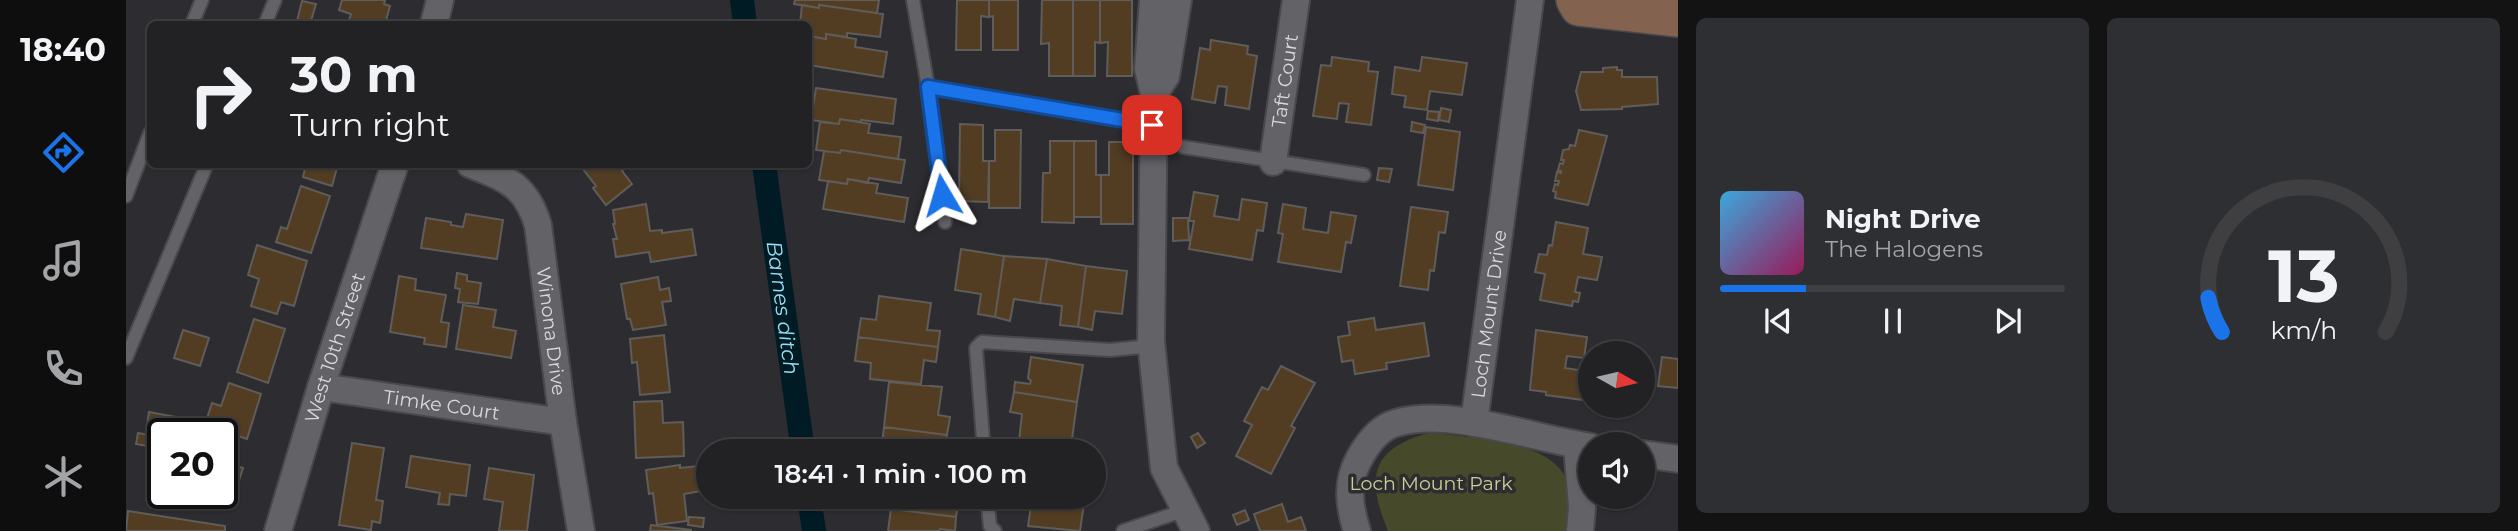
<!DOCTYPE html>
<html lang="en">
<head>
<meta charset="utf-8">
<style>
  :root { --surface:#222225; --page:#2e2f32; --text:#f1f3f6; --muted:#a2a4a7; --line:#3f3f42; --accent:#1a73e8 }
  body { margin:0; font-family:Montserrat,sans-serif; background:var(--page); color:var(--text); height:100vh; display:flex; flex-direction:column; font-size:26px; white-space:nowrap }
  * { box-sizing:border-box; margin:0 }
  p { font-size:23px; color:var(--muted) }
  .icon { flex:none; width:38px; height:38px; fill:none; stroke:currentColor; stroke-width:2; stroke-linecap:round; stroke-linejoin:round }
  .map { position:relative; flex:1; overflow:hidden }
  .panel { display:flex; flex-direction:column; gap:18px; padding:18px; background:#131314; width:840px }
  .panel>* { flex:none }
  .hud { position:absolute; left:21px; top:21px; width:665px; height:147px; border-radius:10px; box-shadow:0 2px 5px #0004,0 0 0 2px var(--line); background:#222225; color:var(--text); overflow:hidden }
  .needle { width:46px; rotate:98deg }
  .buttons { position:absolute; left:1452px; top:341px; display:grid; gap:14px }
  .buttons a { display:grid; place-items:center; width:77px; height:77px; border-radius:50%; background:var(--surface); box-shadow:0 2px 5px #0004,0 0 0 2px var(--line); font-size:35px }
  .speed { position:absolute; left:21px; top:418px; display:flex; gap:14px; font-size:35px; font-weight:700; text-align:center }
  .speed>* { display:grid; place-content:center; width:91px; height:91px; border-radius:50%; background:var(--surface); box-shadow:0 2px 5px #0004,0 0 0 2px var(--line); line-height:1 }
  .speed .limit { border:4px solid #111; border-radius:10px; background:#fff; color:#111 }
  .pin { position:absolute; display:grid; place-items:center; width:60px; height:60px; color:#fff; margin:-30px; border-radius:14px; box-shadow:0 4px 10px #0006 }
  .me { position:absolute; width:77px; margin:-38px; rotate:353deg; stroke-linejoin:round; filter:drop-shadow(0 0 5px #0008) }
  .turn { display:flex; align-items:center; gap:24px; height:147px; padding:0 28px; font-size:32px }
  .turn .icon { width:91px; height:91px; stroke-width:2.5 }
  .turn b { display:block; font-size:49px; line-height:60px }
  .panel .card { flex:1; display:flex; flex-direction:column; justify-content:center; gap:10px; min-width:0; padding:0 24px; border-radius:10px; background:var(--page) }
  .panel .dial { align-items:center; gap:0 }
  .dial svg { height:182px; overflow:visible; fill:none; stroke:var(--line); stroke-width:7; stroke-linecap:round; text-anchor:middle }
  .dial text { fill:var(--text); stroke:none }
  .song { display:flex; align-items:center; gap:21px }
  .cover { width:84px; height:84px; border-radius:10px; background:linear-gradient(135deg,hsl(200 70% 55%),hsl(330 70% 35%)) }
  .played { height:7px; border-radius:4px; background:linear-gradient(90deg,var(--accent) 25%,var(--line) 25%) }
  .keys { display:flex; justify-content:space-around; direction:ltr }
  .panel .tiles { flex:1; display:grid; gap:18px; grid-template-columns:repeat(2,1fr) }
  .trip { position:absolute; left:570px; top:439px; width:410px; height:70px; border-radius:35px; background:var(--surface); box-shadow:0 2px 5px #0004,0 0 0 2px var(--line); font-weight:600; line-height:70px; text-align:center }
  main { display:flex; flex:1; min-height:0 }
  .dock { display:flex; flex-direction:column; width:126px; justify-content:space-around; align-items:center; background:#0e0e0f; color:var(--muted) }
  .dock .icon { width:49px; height:49px }
  .dock .active { color:var(--accent) }
  .dock b { font-size:32px; color:var(--text) }
  .map>svg:first-child { display:block }
</style>
</head>
<body>
<main>
<nav class="dock">
<b>18:40</b>
<svg class="icon active" aria-label="directions" viewBox="0 0 24 24"><path d="M12 3l9 9-9 9-9-9zM9 14v-3h6M13 9l2 2-2 2"/></svg>
<svg class="icon" aria-label="music" viewBox="0 0 24 24"><path d="M9 18V5l10-2v13"/><circle cx="6" cy="18" r="3"/><circle cx="16" cy="16" r="3"/></svg>
<svg class="icon" aria-label="phone" viewBox="0 0 24 24"><path d="M5 4h4l2 5-3 2q2 4 5 5l2-3 5 2v4C11 20 4 13 5 4z"/></svg>
<svg class="icon" aria-label="climate" viewBox="0 0 24 24"><path d="M12 3v18M4 7l16 10M4 17L20 7"/></svg>
</nav>
<div class="map">
<svg width="1552" height="531" viewBox="0 0 1552 531">
  <rect width="100%" height="100%" fill="#2d2d31"/>
  <path fill="#47492b" d="M1308,433c40,6 124,6 135,54 4,15 0,30 -3,44h-178c-12,-30 -24,-65 9,-85 12,-7 23,-12 37,-13z"/>
  <g fill="none" stroke-linecap="round" stroke-linejoin="round">
    <g stroke="#001b23" stroke-width="24">
      <path d="M616,0l3,24"/>
      <path id="s1" d="M638,164l39,288"/>
      <path d="M683,497l5,34"/>
    </g>
  </g>
  <path fill="#523d23" stroke="#605c59" stroke-width="2" d="M216,0h43l-1,4 6,2 -5,18h-37l3,-10 -12,-4z
    M669,0h84l-2,13 -58,-8v3l-25,-4z
    M831,0h32v17l-8,-1v34h-25z
    M863,0h29v50h-25v-34l-4,1z
    M916,0h31v76h-24v-33l-8,1z
    M947,0h27v43l-5,-1v34h-22z
    M974,0h32v76h-25l1,-34 -8,1z
    M176,1l14,3 -6,20 -13,-3z
    M676,5l17,3v-3l64,9 -3,23 -33,-4v4l-21,-3v5l-18,-3v-12h-8z
    M700,34l30,5 -1,8 32,5 -4,25 -75,-12v-29l18,3z
    M1085,40l37,6 -1,8 10,2 -8,53 -24,-4 2,-18 -9,-1 -3,17 -23,-4 8,-51 10,2z
    M1206,57l37,5 -1,9 10,1 -7,53 -25,-3 3,-18 -10,-1 -2,16 -24,-3 8,-51 10,1z
    M1296,57l45,6 -5,32 -32,-4 -3,19 -23,-3 2,-11 -14,-2 3,-27 25,4z
    M1491,67v3h5v7h35l1,27 -36,3v2l-41,1 -5,-19 5,-19h22v-4z
    M690,88l80,11 -3,25 -32,-4v2l-21,-3 -1,5 -28,-4z
    M1315,108l10,2 -2,12 -10,-2z
    M1302,111l11,1 -1,9 -11,-2z
    M714,119l30,5 -2,9 33,4 -3,22 -57,-9 -1,3 -24,-3 4,-28 19,2z
    M1286,122l13,3 -2,8 -12,-2z
    M834,124l23,1v36h6l-1,41 -29,-1z
    M1300,127l34,5 -7,58 -35,-5z
    M869,130h26l-1,78h-31v-47h6z
    M1453,130l28,6 -19,69 -33,-7 1,-6 -3,-1 2,-7 3,1 1,-4h-4l2,-9 4,1v-2l-3,-1 2,-7 3,1 1,-4h-3l2,-10 6,-1 1,-4 5,1z
    M924,141h24v82l-32,-1 1,-49h7z
    M948,141h22v34h5v42h-27z
    M983,142h24v82h-32v-49h8z
    M715,150l64,10 -4,23 -32,-5 -1,5 -20,-4 -1,5 -28,-4 5,-29 16,2z
    M180,164h32l-6,22 -29,-9z
    M453,164h51l-8,7 10,13 -26,21 -13,-17 3,-2z
    M1253,168l13,1 -3,13 -12,-2z
    M722,179l30,5 -2,9 32,5 -4,24 -81,-13 5,-28 19,3z
    M175,186l29,10 -19,57 -35,-11 5,-15 6,2z
    M1068,192l24,4 -4,20 25,4 3,-21 25,4 -4,28 -6,-1 -5,30 -63,-11 5,-28h-5z
    M520,204l4,27 12,-1v3l30,-4 4,26 -45,7 -2,-10 -33,5 -3,-18h4l-4,-15h2l-2,-14z
    M1157,204l23,4 -3,21 25,4 3,-21 25,4 -5,27 -5,-1 -5,30 -63,-10 5,-28 -5,-1z
    M1285,207l37,5 -3,21 -6,-1 -5,39 -4,-1 -2,20 -28,-4z
    M340,214l37,6 -6,39 -76,-11 5,-30 25,4v3l12,2z
    M1047,218h15l1,22 -16,1z
    M1430,222l32,6 -5,26 19,3 -5,23 -19,-3 -3,15 5,1 -2,9 -5,-1 -1,5 -32,-6 5,-26 -10,-2 4,-18 8,1 2,-10 3,1z
    M131,245l50,16 -13,45 -13,-4 -4,12 -26,-8 8,-27 -11,-4z
    M835,249l43,7 -9,61 -17,-3 3,-20 -26,-4z
    M878,256l43,3 -7,44 -26,-4 -4,22 -15,-4z
    M921,259l39,7 -8,61 -18,-2 2,-19 -22,-3z
    M960,266l41,5 -5,43 -27,-3 -3,19 -14,-3z
    M331,273l10,2v6l14,2 -3,21 -20,-2 2,-13 -5,-1z
    M273,276l17,3 -1,11 31,5 -5,27 8,1 -3,24 -22,-3 1,-6 -35,-6z
    M532,277l2,13 9,-2 2,13 -9,1 4,23 -33,5 -3,-11h-3l-6,-35z
    M753,296l52,7 -4,27 13,1 -2,16 -80,-10 3,-19 15,2z
    M337,305l33,5 -3,17 23,4 -5,27 -55,-9z
    M1248,318l2,12 48,-7 5,33 -43,7 1,6 -32,5 -2,-14 -11,2 -4,-25 12,-2 -2,-13z
    M128,319l31,10 -17,54 -31,-11z
    M57,330l26,8 -9,28 -26,-8z
    M1410,330l51,7 -3,21 -17,-2 -2,12 26,4v29l-45,-6v-3l-16,-2z
    M538,335l6,57 -30,3 -3,-33 -5,1 -2,-24z
    M732,337l80,10 -2,15 -12,-2 -3,24 -51,-5 1,-16 -16,-2z
    M905,357l52,8 -6,37 -63,-10 1,-10 15,2 1,-3 -3,-3z
    M1536,357l16,2v29l-20,-2z
    M1155,366l34,17 -24,43 4,2 -24,46 -35,-18 16,-31 -8,-4 18,-34 6,3z
    M763,382l53,5 -4,28 12,2 -3,18 -63,-8z
    M103,383l32,11 -14,45 -15,-5 -4,12 -6,-2v-10h-20l10,-31 9,3z
    M888,392l63,10 -6,45 -52,-6 3,-27 -12,-2z
    M536,401l1,22 20,-1 1,34 -48,2 -2,-56z
    M23,412l27,5 -4,17 -26,-3z
    M758,427l63,8 -1,11 -15,-2 2,8h-52z
    M12,433l17,3 -2,11 -17,-3z
    M1072,433l7,10 -8,5 -6,-11z
    M226,443l32,5 -8,52 7,1 -3,22 -8,-2 -1,9 -32,-5z
    M913,444l16,3 1,-2 35,5 -53,2z
    M285,456l59,9 -4,31 -16,-2 -1,11 -11,-1 2,-11 -34,-6z
    M96,462l21,6 -13,41 -44,-14 36,-1z
    M554,465v3l18,-2 3,25 -17,3 3,27 -30,4 -4,-32 -4,1 -3,-24z
    M363,468l45,7 -7,56h-28l4,-29 -19,-3z
    M767,497h54l12,2 -3,18 -65,-8z
    M894,497h65l-5,34 -52,-5 4,-27z
    M1156,504l6,18 13,-5 5,14h-46l-6,-17z
    M765,509l65,8 -1,14 -15,-2 -1,2h-51z
    M1119,510l4,10 -12,5 -4,-10z
    M2,511l97,15v5h-99z
    M563,517l15,1 -1,9 -15,-2z
    M525,525l40,5v1h-41z"/>
  <g fill="none" stroke-linecap="round" stroke-linejoin="round">
    <defs>
      <path id="service" d="M787,0l15,87
        M66,24l10,-24
        M139,24l10,-24
        M1057,147l181,28
        M0,196l24,-63
        M819,222l-17,-135 224,38
        M0,358l81,-194
        M858,452l-8,-104 6,-6 128,8 41,-4
        M861,497l3,29 5,5
        M997,531l62,-21"/>
      <g id="minor">
        <path d="M1027,0l-5,69 6,25 12,-18 12,-76"/>
        <path d="M308,24l6,-24"/>
        <path d="M1028,94l-3,247 13,127 32,63"/>
        <path id="s2" d="M1147,162l23,-162"/>
        <path id="s3" d="M344,164c37,15 56,21 68,61l25,197 18,109"/>
        <path id="s4" d="M195,387l242,35"/>
        <path id="s5" d="M1348,423l56,-423"/>
        <path d="M1451,445l5,62 -2,24"/>
        <path d="M1517,454l35,5"/>
        <path id="s6" d="M152,531l43,-144 74,-223"/>
        <path d="M1231,531c-8,-25 -11,-48 2,-72 8,-15 19,-31 37,-36 55,-16 138,16 195,24"/>
      </g>
      <path id="secondary" d="M1449,0l4,7 99,11"/>
    </defs>
    <use href="#service" stroke="#49484c" stroke-width="16"/>
    <use href="#minor" stroke="#49484c" stroke-width="30"/>
    <use href="#secondary" stroke="#49484c" stroke-width="40"/>
    <use href="#service" stroke="#636367" stroke-width="12"/>
    <use href="#minor" stroke="#636367" stroke-width="26"/>
    <use href="#secondary" stroke="#83624f" stroke-width="37"/>
  </g>
  <g fill="none" stroke-linecap="round" stroke-linejoin="round">
    <defs>
      <path id="route" d="M816,195l-14,-108 224,38"/>
    </defs>
    <use href="#route" stroke="#114b97" stroke-width="18"/>
    <use href="#route" stroke="#1a73e8" stroke-width="12"/>
  </g>
  <g text-anchor="middle" dominant-baseline="central" stroke-width="7" stroke-linejoin="round" paint-order="stroke">
    <g font-size="19" fill="#dad9dc" stroke="#2d2d31">
      <text stroke="none"><textPath href="#s2" startOffset="82">Taft Court</textPath></text>
      <text stroke="none"><textPath href="#s5" startOffset="110">Loch Mount Drive</textPath></text>
      <text stroke="none"><textPath href="#s3" startOffset="203">Winona Drive</textPath></text>
      <text stroke="none"><textPath href="#s6" startOffset="192">West 10th Street</textPath></text>
      <text stroke="none"><textPath href="#s4" startOffset="122">Timke Court</textPath></text>
    </g>
    <g font-size="19" fill="#c9ce92" stroke="#2d2d31">
      <text x="1305" y="483">Loch Mount Park</text>
    </g>
    <g font-size="21" font-style="italic" fill="#94def3" stroke="#2d2d31">
      <text stroke="none"><textPath href="#s1" startOffset="145">Barnes ditch</textPath></text>
    </g>
  </g>
</svg>
<div class="buttons">
<a><svg class="needle" viewBox="-14 -14 28 28"><path d="M0-13l5 13h-10z" fill="#e53935"/><path d="M0 13l5-13h-10z" fill="#a2a4a7"/></svg></a>
<a><svg class="icon" aria-label="sound" viewBox="0 0 24 24"><path d="M4 9h4l5-4v14l-5-4H4zM17 9q2 3 0 6"/></svg></a>
</div>
<div class="speed"><div class="limit">20</div></div>
<div class="pin" style="left:1026px;top:125px;background:#d93025"><svg class="icon" aria-label="arrive" viewBox="0 0 24 24"><path d="M6 21V4h12l-3 4 3 4H6"/></svg></div>
<svg class="me" style="left:816px;top:195px" viewBox="-20 -20 40 40"><path d="M0-17L14 15 0 8-14 15z" fill="#1a73e8" stroke="#fff" stroke-width="4"/></svg>
<div class="trip">18:41 · 1 min · 100 m</div>
<div class="hud">
<div class="turn"><svg class="icon" aria-label="right" viewBox="0 0 24 24"><path d="M7 20v-9h11M14 6l5 5-5 5"/></svg><div><b>30 m</b>Turn right</div></div>
</div>
</div>
<section class="panel">
<div class="tiles">
<div class="card">
<div class="song"><i class="cover"></i><div><b>Night Drive</b><p>The Halogens</p></div></div>
<div class="played"></div>
<div class="keys"><svg class="icon" aria-label="previous" viewBox="0 0 24 24"><path d="M18 5L8 12l10 7zM5 5v14"/></svg><svg class="icon" aria-label="pause" viewBox="0 0 24 24"><path d="M8 5v14M16 5v14"/></svg><svg class="icon" aria-label="next" viewBox="0 0 24 24"><path d="M6 5l10 7-10 7zM19 5v14"/></svg></div>
</div>
<div class="card dial"><svg viewBox="0 0 100 80">
<path d="M14 69A42 42 0 1 1 86 69"/>
<path d="M14 69A42 42 0 0 1 8 54" stroke="#1a73e8"/>
<text x="50" y="56" font-size="32" font-weight="700">13</text>
<text x="50" y="72" font-size="11">km/h</text>
</svg></div>
</div>
</section>
</main>
</body>
</html>
